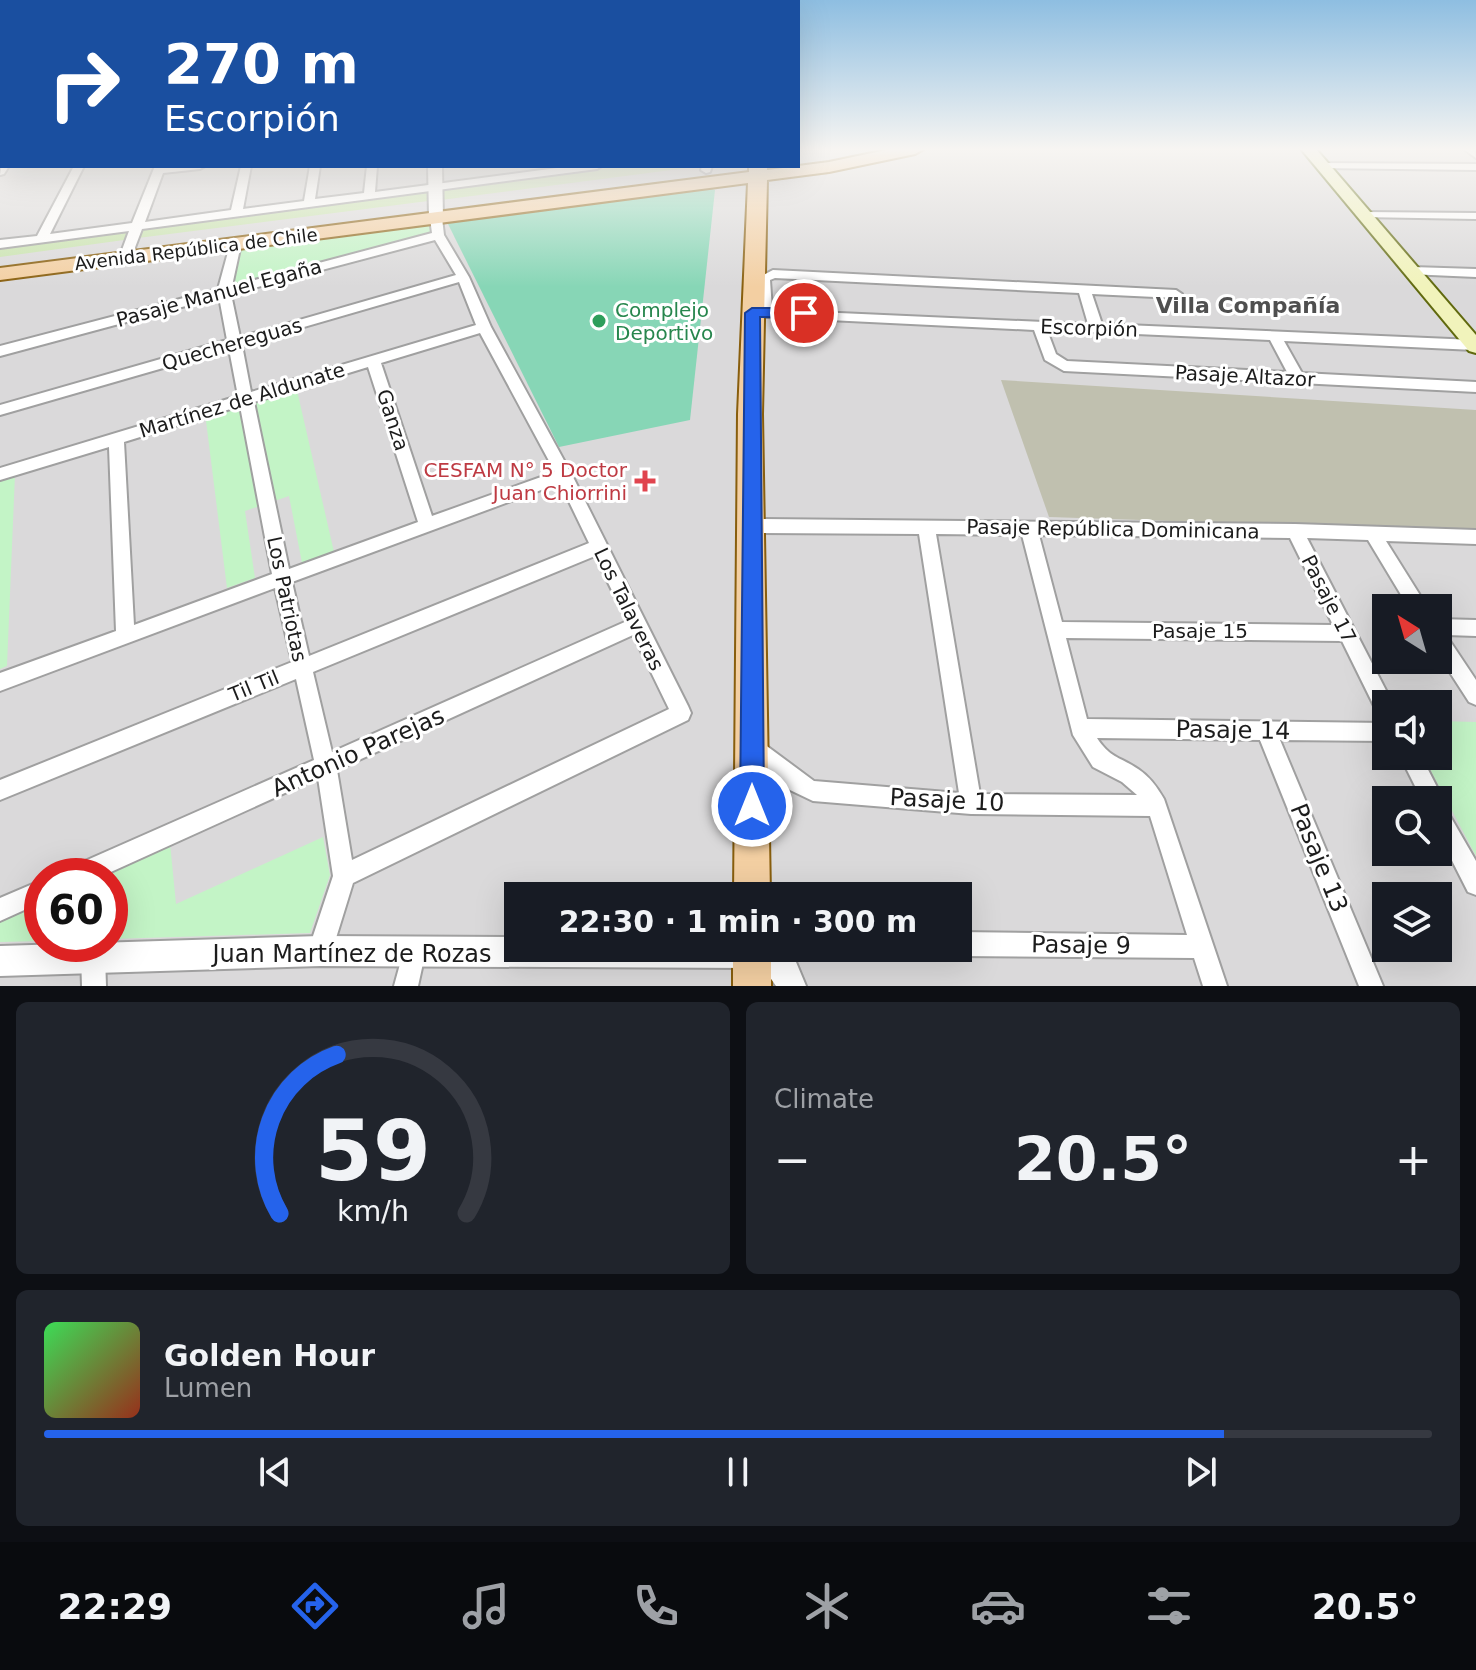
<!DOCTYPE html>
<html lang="en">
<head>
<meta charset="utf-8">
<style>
  :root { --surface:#171b24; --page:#20242c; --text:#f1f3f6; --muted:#9ea1a6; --line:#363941; --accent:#2563eb }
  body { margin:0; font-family:"DejaVu Sans",sans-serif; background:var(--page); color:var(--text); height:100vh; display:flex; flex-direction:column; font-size:30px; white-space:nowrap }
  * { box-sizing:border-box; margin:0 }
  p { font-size:26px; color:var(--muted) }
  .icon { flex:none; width:44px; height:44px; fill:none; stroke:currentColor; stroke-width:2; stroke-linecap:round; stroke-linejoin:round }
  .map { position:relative; height:986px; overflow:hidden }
  .sheet { display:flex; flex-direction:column; gap:16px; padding:16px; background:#0d0f14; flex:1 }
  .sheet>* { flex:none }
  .banner { position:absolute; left:0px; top:0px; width:800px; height:168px; box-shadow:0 8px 32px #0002; background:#1a4fa0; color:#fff; overflow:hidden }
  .needle { width:52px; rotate:323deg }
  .buttons { position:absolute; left:1372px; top:594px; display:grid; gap:16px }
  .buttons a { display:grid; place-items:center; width:80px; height:80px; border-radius:0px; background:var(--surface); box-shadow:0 8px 32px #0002; font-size:40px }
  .speed { position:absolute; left:24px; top:858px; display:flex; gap:16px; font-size:40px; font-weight:700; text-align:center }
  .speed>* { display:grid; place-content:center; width:104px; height:104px; border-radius:50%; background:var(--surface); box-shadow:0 8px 32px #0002; line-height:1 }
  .speed .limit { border:12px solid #d22; background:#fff; color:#111 }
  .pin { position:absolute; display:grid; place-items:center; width:68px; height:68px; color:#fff; margin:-34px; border:4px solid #fff; border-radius:50%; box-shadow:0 2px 8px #0007 }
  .me { position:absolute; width:88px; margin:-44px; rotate:0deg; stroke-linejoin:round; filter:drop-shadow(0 0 6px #0008) }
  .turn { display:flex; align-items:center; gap:28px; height:168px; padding:0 32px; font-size:36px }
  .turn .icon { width:104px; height:104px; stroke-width:2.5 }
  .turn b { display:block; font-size:56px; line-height:68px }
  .big { font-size:60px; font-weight:800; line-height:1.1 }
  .sheet .card { flex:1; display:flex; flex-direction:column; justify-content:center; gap:12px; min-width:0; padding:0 28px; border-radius:12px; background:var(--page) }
  .sheet .dial { align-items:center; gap:0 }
  .dial svg { height:208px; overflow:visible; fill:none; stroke:var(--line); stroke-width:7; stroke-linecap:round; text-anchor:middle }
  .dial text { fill:var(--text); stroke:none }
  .song { display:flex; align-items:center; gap:24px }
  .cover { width:96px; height:96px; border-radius:12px; background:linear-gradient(135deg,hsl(130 70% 55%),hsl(10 70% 35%)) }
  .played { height:8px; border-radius:4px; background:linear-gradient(90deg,var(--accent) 85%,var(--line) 85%) }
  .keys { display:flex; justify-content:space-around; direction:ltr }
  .heat { display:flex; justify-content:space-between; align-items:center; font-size:44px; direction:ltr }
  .sheet .tiles { flex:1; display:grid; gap:16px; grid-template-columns:1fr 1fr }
  .card:last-child { grid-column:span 2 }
  .trip { position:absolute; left:504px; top:882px; width:468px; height:80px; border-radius:0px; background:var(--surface); box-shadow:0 8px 32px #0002; font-weight:800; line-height:80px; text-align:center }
  .menu { display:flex; height:128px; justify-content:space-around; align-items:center; background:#090b0e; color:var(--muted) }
  .menu .icon { width:56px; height:56px }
  .menu .selected { color:var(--accent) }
  .menu b { font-size:36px; color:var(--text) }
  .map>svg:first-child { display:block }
</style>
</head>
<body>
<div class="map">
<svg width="1476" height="986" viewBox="0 0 1476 986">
  <rect width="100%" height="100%" fill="#ede9e3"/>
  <path fill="#dad9da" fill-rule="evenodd" d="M0,149l2,17h796v-17h678v837h-1476zM1386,608h52v52h-52zM1386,704h52v52h-52zM1386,800h52v52h-52zM42,876h68v68h-68zM518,896h440v52h-440zM1386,896h52v52h-52z"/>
  <path fill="#c0c0af" d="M1001,380l475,30v121l-427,-14z"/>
  <path fill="#c8e3ad" d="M621,166h81l-261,34 1,-11z
    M430,191l-2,10 -290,37 3,-10z
    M132,229l-8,11 -124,17v-11z"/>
  <path fill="#c3f4c6" d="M431,222l2,12 -201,54 10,-42z
    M296,386l38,166 -32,11 -13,-67 -44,15 10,67 -28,10 -22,-175z
    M15,474l-8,192 -7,3v-190z
    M1438,721l38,1v134l-53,-100h15z
    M323,837l7,38 -20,58 -200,6v-63h-18l78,-33 6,61z
    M42,897v44l-42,1v-27z"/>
  <path fill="#87d6b6" d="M706,187l9,3 -25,230 -131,27 -112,-225z"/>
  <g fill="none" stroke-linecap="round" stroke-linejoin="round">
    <defs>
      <path id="minor" d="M0,149h2v5h-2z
        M1464,149h11l1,9z
        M2,163v3h7l-5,8 -4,1z
        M1323,163l153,1v6l-157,-2v-4z
        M74,166h10l-34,68 82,-11 23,-57h50l-5,3 -37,4 -18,49 86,-12 10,-44h10l-8,43 61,-8 6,-35h10l-5,33 49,-6 3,-27h10l-2,26 197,-26h30l-5,3 -455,60 -11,29 -6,4 -6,-4 10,-27 -129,17v-8l37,-4z
        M702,166h10l-2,6 -4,1 -5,-3z
        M1365,212l111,1v6l-115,-2v-4z
        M436,214l6,4 2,17 25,42 22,50 81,148 116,231 3,7 -3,7 -335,163 -21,68 -4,8 -8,4 -8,-4 -4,-8 25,-75 -15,-98 -216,98h-36l3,-8 245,-108 -18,-81 -296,121v-20l292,-118 -17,-74 -275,103v-18l116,-42 -7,-184 -109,33v-12l238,-72 -9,-47 -229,66v-10l227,-65 -8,-43 -219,59v-10l218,-57 13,-48h8l2,3 -9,42 200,-53 -2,-15zM435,240l21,35 -216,62 -9,-43zM459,282l17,43 -225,67 -9,-47zM480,333l75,139 -123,44 -51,-153zM368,367l50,155 -129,47 -35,-167zM240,406l32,168 -138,51 -10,-183zM560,483l29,60 -280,113 -17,-74zM595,556l32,65 -295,131 -19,-80zM633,635l36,74 -317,151 -15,-90z
        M1412,267l64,2v8l-68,-3 -2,-3z
        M773,270l403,20 6,4 -6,4 -84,-4 10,30 372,16v10l-190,-9 18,32 174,9v10l-412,-21 -19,-11 -11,-30 -287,-14v-6l11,-1v-31zM775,278l304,15 9,31 -316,-14 -2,-30zM1047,330l223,10 17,32 -220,-11 -11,-7z
        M751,519l544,5 181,6v14l-90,-3 42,67h-19l-41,-68 -61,-2 86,166h-7v15l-7,-3 -37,-75 -276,-3 21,81 299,4v18l-106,-1 103,246h-24l-99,-246 -163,-2c14,21 22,18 41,31 12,8 19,18 26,30l63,187h-24l-9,-28 -236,-2 -8,-4 -2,-4h10v-16l229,3 -37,-119 -179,-2 -158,-13 -23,-11 -44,-35 -3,-7 3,-7 7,-3 7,3 54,40 145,12 -40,-259 -168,-1 -6,-2 -2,-5 2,-5zM936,534l86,1 51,200 20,32 29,15 15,13 -157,-1zM1039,535l251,3 43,87 -271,-3z
        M1438,619l38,1v16l-30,-1 30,45v25l-7,-3 -31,-48z
        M1400,756h21l19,37 2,9 34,59v34l-8,-3 -30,-59v-33h-16z
        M42,880v22l-42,19v-23z
        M413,942l8,4 4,8 -7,32h-24l11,-40z
        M93,944l8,4 4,8 1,30h-24l-1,-30 4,-8z"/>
      <path id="tertiary" d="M428,166h14l1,52 -7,4 -7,-4z
        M320,936l198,1v11h261l17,14 10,24h-30l-9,-13 -15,-5 -432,-2 -320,10v-30z"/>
      <path id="secondary" d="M1301,149h15l160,186v18l-7,-2z"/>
      <path id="primary" d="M891,149h33l-9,5 -86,18 -62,8 -5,234 8,482h-36l4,-482 10,-231 -748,97v-12l749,-96v-6h18v4l62,-8z
        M733,948h38v38h-38z"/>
    </defs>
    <use href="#minor" stroke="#a0a0a0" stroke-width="4"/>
    <use href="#tertiary" stroke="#a0a0a0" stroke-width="4"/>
    <use href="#secondary" stroke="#60690e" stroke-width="4"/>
    <use href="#primary" stroke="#885e0d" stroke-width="4"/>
    <use href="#minor" fill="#fff" fill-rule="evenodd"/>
    <use href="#tertiary" fill="#fff" fill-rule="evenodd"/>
    <use href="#secondary" fill="#f1f3bb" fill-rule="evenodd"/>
    <use href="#primary" fill="#f3cfa2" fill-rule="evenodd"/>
  </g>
  <linearGradient id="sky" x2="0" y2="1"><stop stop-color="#8ebee1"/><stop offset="0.52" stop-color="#f7f5f2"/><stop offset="1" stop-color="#f7f5f2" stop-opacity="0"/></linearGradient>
  <rect width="1476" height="287" fill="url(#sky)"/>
  <path fill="#2563eb" stroke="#184099" stroke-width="2" d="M752,308h52l7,5 -7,5 -44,-1 4,489 -4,9 -8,3 -9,-3 -3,-9 5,-493z"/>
  <circle fill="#2e9e5b" stroke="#fff" stroke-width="3" cx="599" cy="321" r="8"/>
  <path fill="#e0444e" stroke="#fff" stroke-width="3" d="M641 469h8v8h8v8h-8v8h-8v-8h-8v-8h8z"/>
  <g text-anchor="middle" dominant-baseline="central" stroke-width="6" stroke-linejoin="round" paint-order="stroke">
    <g font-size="18" fill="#1c1c1c" stroke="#fff">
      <text transform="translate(196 249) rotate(-7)">Avenida República de Chile</text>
    </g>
    <g font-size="20" fill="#1c1c1c" stroke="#fff">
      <text transform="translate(219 293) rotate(-15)">Pasaje Manuel Egaña</text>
      <text transform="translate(1089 328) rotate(2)">Escorpión</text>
      <text transform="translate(232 344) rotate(-16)">Quechereguas</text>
      <text transform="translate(1245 376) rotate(3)">Pasaje Altazor</text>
      <text transform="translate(242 400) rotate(-17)">Martínez de Aldunate</text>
      <text transform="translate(393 420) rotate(72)">Ganza</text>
      <text transform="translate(1113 529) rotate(1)">Pasaje República Dominicana</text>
      <text transform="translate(287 599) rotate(78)">Los Patriotas</text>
      <text transform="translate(1329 599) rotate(63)">Pasaje 17</text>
      <text transform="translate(629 609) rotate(64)">Los Talaveras</text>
      <text x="1200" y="631">Pasaje 15</text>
      <text transform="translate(254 686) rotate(-22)">Til Til</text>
    </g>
    <g font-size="20" fill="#27864d" stroke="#fff" text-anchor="start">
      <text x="615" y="310">Complejo<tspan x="615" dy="23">Deportivo</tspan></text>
    </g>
    <g font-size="20" fill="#be3a42" stroke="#fff" text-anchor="end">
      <text x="627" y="470">CESFAM N° 5 Doctor<tspan x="627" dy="23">Juan Chiorrini</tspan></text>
    </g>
    <g font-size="22" font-weight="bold" fill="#4f4f4f" stroke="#fff">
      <text x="1248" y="305">Villa Compañía</text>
    </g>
    <g font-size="24" fill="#1c1c1c" stroke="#fff">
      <text transform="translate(1233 730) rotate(1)">Pasaje 14</text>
      <text transform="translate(358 752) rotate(-24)">Antonio Parejas</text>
      <text transform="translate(947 800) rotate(3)">Pasaje 10</text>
      <text transform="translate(1319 858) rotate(68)">Pasaje 13</text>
      <text transform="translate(1081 945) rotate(1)">Pasaje 9</text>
      <text x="352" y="954">Juan Martínez de Rozas</text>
    </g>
  </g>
</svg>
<div class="buttons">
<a><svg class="needle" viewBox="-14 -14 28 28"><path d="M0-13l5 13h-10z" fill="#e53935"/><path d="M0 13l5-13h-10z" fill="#9ea1a6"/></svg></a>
<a><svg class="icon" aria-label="sound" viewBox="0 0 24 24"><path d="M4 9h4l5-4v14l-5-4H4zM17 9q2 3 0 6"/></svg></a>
<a><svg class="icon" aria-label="search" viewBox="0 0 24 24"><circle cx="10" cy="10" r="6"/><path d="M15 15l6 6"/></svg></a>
<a><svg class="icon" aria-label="layers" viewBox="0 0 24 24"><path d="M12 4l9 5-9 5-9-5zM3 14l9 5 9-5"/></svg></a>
</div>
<div class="speed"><div class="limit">60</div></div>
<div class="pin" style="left:804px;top:313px;background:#d93025"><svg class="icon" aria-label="arrive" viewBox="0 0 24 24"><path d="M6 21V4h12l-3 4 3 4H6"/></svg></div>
<svg class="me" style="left:752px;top:806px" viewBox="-20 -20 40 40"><circle r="17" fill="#2563eb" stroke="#fff" stroke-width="3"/><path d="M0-11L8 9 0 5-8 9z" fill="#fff"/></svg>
<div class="trip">22:30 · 1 min · 300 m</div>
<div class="banner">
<div class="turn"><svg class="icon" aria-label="right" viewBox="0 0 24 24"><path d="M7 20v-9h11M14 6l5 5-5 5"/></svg><div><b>270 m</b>Escorpión</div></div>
</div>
</div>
<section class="sheet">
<div class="tiles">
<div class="card dial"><svg viewBox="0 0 100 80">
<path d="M14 69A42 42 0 1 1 86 69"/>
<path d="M14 69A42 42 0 0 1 36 8" stroke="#2563eb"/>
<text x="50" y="56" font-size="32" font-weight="700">59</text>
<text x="50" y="72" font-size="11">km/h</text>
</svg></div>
<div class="card"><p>Climate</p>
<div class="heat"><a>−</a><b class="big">20.5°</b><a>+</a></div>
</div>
<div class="card">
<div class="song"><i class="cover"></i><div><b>Golden Hour</b><p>Lumen</p></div></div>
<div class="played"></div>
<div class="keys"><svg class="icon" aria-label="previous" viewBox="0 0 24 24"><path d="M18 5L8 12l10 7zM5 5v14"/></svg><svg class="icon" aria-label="pause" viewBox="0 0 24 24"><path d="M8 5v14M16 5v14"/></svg><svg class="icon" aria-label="next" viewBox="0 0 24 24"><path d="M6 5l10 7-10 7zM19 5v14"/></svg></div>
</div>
</div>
</section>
<nav class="menu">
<b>22:29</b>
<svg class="icon selected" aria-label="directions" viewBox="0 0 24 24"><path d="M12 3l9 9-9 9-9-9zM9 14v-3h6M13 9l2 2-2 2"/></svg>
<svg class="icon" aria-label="music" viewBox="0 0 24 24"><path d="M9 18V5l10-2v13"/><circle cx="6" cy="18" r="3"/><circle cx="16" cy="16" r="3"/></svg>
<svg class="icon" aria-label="phone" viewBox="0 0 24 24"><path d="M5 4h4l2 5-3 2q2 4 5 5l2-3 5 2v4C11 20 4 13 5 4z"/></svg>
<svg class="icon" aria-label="climate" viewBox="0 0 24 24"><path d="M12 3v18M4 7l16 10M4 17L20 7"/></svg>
<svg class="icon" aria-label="car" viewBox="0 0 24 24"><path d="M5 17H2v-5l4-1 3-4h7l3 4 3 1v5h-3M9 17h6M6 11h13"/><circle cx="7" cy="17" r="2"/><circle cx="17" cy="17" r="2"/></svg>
<svg class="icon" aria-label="filters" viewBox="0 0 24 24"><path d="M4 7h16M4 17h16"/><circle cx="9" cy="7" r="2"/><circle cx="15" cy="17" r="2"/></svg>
<b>20.5°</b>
</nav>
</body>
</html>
